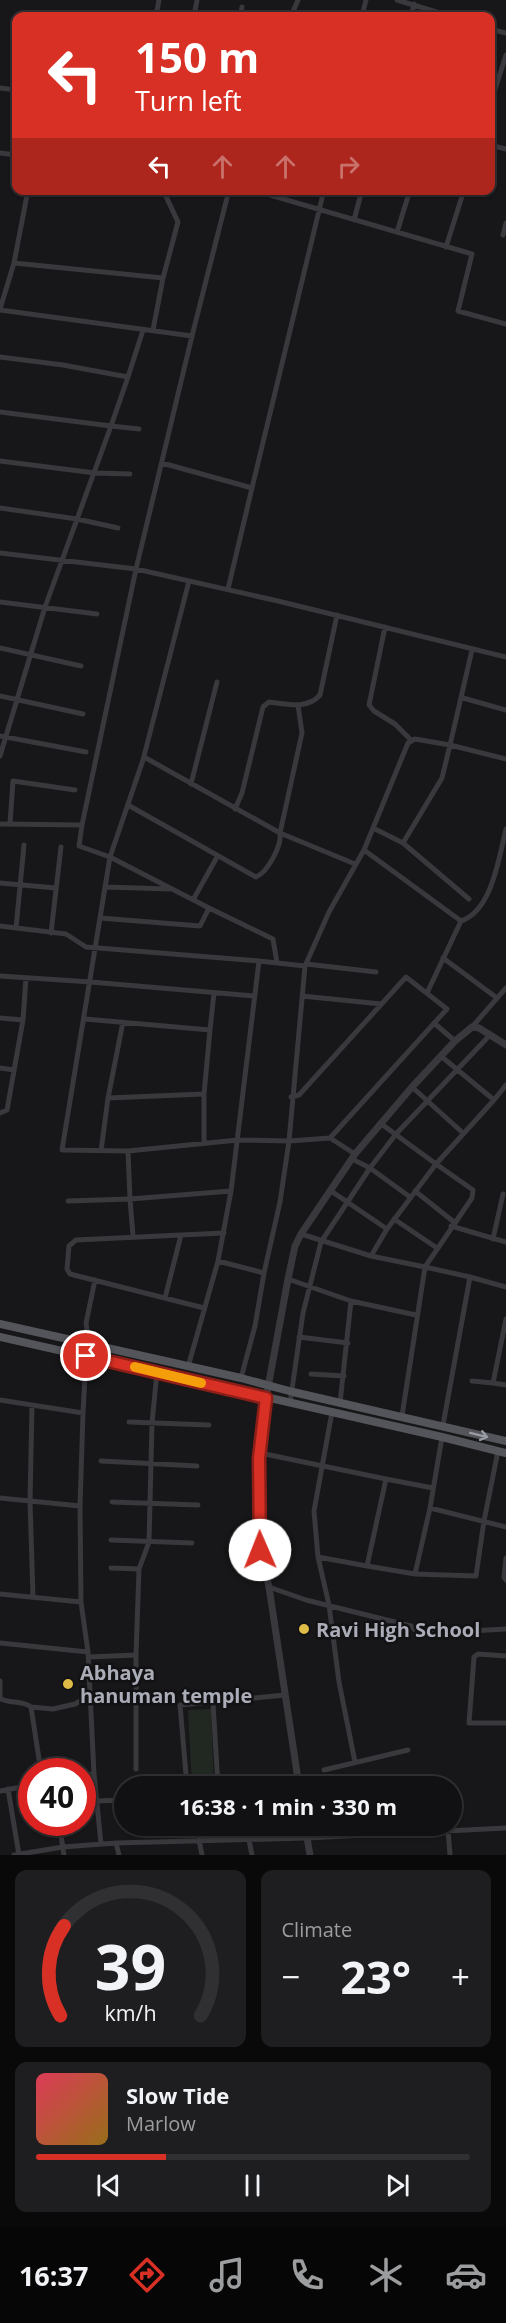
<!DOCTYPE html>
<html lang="en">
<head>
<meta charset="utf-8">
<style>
  :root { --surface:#111012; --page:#1e1e20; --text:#f1f3f6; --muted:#9c9d9f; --line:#303032; --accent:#d93025 }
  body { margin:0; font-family:"Open Sans",sans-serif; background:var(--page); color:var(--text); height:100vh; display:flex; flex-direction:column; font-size:22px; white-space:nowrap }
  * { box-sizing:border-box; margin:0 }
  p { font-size:20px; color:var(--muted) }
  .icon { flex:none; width:33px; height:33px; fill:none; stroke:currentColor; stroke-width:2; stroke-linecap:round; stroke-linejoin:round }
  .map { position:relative; height:1855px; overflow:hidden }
  .panel { display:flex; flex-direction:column; gap:15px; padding:15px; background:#09090a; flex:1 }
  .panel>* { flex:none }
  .banner { position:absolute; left:12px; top:12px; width:483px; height:183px; border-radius:12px; box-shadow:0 2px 4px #0004,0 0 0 2px var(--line); background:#d93025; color:#fff; overflow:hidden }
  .speed { position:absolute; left:18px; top:1758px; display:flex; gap:12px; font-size:30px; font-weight:700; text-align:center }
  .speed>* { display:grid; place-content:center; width:78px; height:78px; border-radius:50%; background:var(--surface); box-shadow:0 2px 4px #0004,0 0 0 2px var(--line); line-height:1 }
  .speed .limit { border:9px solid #d22; background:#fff; color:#111 }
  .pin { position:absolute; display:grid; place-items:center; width:51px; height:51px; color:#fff; margin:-26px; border:3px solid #fff; border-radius:50%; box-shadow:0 2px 6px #0007 }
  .me { position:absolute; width:66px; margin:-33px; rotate:359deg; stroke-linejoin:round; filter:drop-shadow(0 0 4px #0008) }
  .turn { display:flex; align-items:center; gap:21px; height:126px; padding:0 24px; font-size:27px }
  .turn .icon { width:78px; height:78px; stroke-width:2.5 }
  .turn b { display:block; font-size:42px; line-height:51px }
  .lanes { display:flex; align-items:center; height:57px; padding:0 24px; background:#0003; justify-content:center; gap:30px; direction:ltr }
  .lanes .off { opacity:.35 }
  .big { font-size:45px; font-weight:700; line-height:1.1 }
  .panel .widget { flex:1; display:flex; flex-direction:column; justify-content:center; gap:9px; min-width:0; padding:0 21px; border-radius:12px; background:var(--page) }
  .panel .dial { align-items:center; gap:0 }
  .dial svg { height:156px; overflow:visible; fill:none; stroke:var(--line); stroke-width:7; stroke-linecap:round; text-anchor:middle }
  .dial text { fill:var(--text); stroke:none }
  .song { display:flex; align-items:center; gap:18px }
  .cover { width:72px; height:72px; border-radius:9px; background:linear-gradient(135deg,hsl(350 70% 55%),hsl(40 70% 35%)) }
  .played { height:6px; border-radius:3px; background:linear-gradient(90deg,var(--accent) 30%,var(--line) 30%) }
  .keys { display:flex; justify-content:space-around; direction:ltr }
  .heat { display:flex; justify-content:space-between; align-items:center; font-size:33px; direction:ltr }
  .panel .tiles { flex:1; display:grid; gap:15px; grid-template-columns:1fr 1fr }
  .widget:last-child { grid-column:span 2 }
  .trip { position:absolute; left:114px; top:1776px; width:348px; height:60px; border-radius:30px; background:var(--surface); box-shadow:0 2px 4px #0004,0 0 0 2px var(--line); font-weight:700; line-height:60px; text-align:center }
  .tab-bar { display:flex; height:96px; justify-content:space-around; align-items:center; background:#070607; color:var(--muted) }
  .tab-bar .icon { width:42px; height:42px }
  .tab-bar .selected { color:var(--accent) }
  .tab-bar b { font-size:27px; color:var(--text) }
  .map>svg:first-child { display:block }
</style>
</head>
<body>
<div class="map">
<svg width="506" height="1855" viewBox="0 0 506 1855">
  <rect width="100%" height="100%" fill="#171618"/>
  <path fill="#212822" d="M211,1709l3,77h-22l-4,-76z"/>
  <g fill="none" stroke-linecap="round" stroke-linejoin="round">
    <path stroke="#38383d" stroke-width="5" d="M397,0l53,16
      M156,16l3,-16
      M194,16l3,-16
      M240,16l2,-9
      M291,16l7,-16
      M362,16l4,-16
      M411,16l3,-12
      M490,29l16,4
      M0,88l16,2
      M490,105l16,-50
      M490,145l16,4
      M0,153l16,2
      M163,190l15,32 -15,56
      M253,190l219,64 -14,57 48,13
      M354,220l8,-30
      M397,232l13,-42
      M503,235l3,-12
      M446,247l18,-57
      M14,263l149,15 -10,52
      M0,309l14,-46 14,-73
      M0,310l192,26
      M0,357l63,8 65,12 15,-47
      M128,377l-17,49 28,3
      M0,412l111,14 -66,181 -45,149
      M0,461l95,12 35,1
      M162,463l90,25 -24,101
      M252,488l72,-298
      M0,508l77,11 41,9
      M0,553l136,16 142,32 228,56
      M189,581l-46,179 -33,97 99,51
      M0,602l97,12
      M385,627l-16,78 5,6 21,13 16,16
      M0,648l81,18
      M472,650l-22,95 56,14
      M0,696l83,18
      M463,698l43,12
      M298,705l4,28 -22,100 75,31
      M0,736l86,16
      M191,784l26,-102
      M128,805l128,72c12,-5 26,-32 24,-44l-136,-76
      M235,809l7,-16 21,-86 6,-5c17,2 38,8 51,-7l17,-80
      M0,824l82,1
      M10,824l3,-43 62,9
      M373,828l30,15 66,56
      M364,850l97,71 -34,72
      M0,883l56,5
      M105,887l64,2
      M193,900l24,-43
      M100,918l100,8 9,-18 64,31 4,24
      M461,921c31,-10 38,-64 45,-92
      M0,926l66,8 20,13 173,14
      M16,928l8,-83
      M51,933l10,-86
      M443,958l54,40
      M306,964l70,8
      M0,976l91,6 163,14
      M302,996l79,8
      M0,1018l23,2
      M85,1019l125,11 -6,64 -96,4
      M434,1023l21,18
      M472,1027l34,-39
      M210,1030l4,-37
      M0,1068l14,2
      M412,1087l51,46
      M291,1097l8,-2 107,-118 41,32 -117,129
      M494,1100l12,-15
      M0,1113l7,-3 16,-90 3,-42
      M380,1123l56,41 58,-64 -52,-43
      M204,1143v-49
      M101,1151l7,-53 15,-76
      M128,1151l110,-11 51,1 41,-3 25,16
      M352,1159l18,9 40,29
      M331,1191l56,38
      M415,1191l39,31
      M68,1201l62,-2 -2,-48 -66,-1 48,-293 -31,-11 3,-21 54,-256 56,-233 37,-146
      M394,1219l43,29
      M451,1226l55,16
      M301,1234l70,22 54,11 47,-69 1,-8 -37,-26 -49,65 -16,27
      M181,1235l43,-2
      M133,1236l-3,-37 101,-8
      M493,1239l10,-45
      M218,1261l13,-70 28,-230 46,5
      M470,1277l36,10
      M288,1279l63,22 65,14
      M165,1298l16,-63 -105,5 -7,6 -2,23 3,5 134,34
      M299,1337l49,6
      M188,1367l30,-106 46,12
      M311,1374l33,2
      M241,1378l14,-52 9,-53 16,-71 9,-61 16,-175 24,-54 35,-62 44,-107 7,-4 35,6 -8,33 -39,65
      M472,1381l21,2 13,-64
      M493,1383l13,2
      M0,1400l83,13 3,-57 3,-12 -3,-21 9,-43
      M290,1403l13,-90 18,-71 49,-74 26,-34 94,-99
      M340,1403l11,-102
      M32,1405l-2,96 3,96
      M332,1412l-18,99 4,46 11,48 10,77 16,80
      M402,1416l23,-149 45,10 -27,148
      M129,1422l80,3
      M260,1453l126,26
      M101,1461l96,5
      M433,1488l-47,-9 -19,87 48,8 15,-66 12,-71
      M0,1498l80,8 3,-93
      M112,1502l86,3
      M80,1506l1,96 7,50 6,122 7,70
      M430,1508l76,19
      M111,1540l81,3
      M318,1557l49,9
      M506,1558l-2,19 2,3
      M111,1568l28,1
      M415,1574l61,2 8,-55 14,-70
      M269,1587l37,13 105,26 8,8 87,-5
      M0,1594l81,8
      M0,1643l88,9
      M506,1656l-28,-2 -4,3 -5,66h37
      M89,1657l47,-2 3,-86 10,-27 3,-119 5,-51
      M0,1681v18
      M1,1699c10,5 21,1 30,8
      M213,1703l5,83
      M136,1769v-114
      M324,1770l84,-20
      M41,1772l-10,-65 22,2 22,-5 14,-8
      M82,1776l12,-2
      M187,1786l-7,-81 105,-10
      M8,1789l11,66
      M0,1791l32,-6
      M97,1801l27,-1
      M59,1822l5,33
      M218,1826l1,14
      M448,1830l2,25
      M199,1840l3,15
      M249,1840l3,15
      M116,1843l3,12
      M14,1855l49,-8 53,-4 191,-5 199,-10"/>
    <path stroke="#38383d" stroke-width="7" d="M299,1786l-30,-199 -9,-37v-97l6,-55 22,-119 7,-33 6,-12 54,-80 57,-67 43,-46 17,-14 7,1 27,17
      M305,1826l5,29"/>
    <path stroke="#54555b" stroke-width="8" d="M0,1324l241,54 52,14 213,49
      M0,1337l442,100 64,16"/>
  </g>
  <defs><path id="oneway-shaft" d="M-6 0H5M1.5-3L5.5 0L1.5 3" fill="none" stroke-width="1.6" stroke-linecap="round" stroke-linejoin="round" transform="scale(1.5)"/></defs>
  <use stroke="#999ba5" href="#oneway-shaft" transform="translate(479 1435) rotate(14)"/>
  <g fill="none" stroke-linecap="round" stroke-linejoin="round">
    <defs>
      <path id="route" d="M86,1356l180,42 -7,60 1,92"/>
    </defs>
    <use href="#route" stroke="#8d1f18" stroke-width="15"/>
    <use href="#route" stroke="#d93025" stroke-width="10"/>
    <path stroke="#f59e0b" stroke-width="10" d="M135,1367l66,16"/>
  </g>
  <g fill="#dfbc47" stroke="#121113" stroke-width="2">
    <circle cx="304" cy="1629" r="6"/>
    <circle cx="68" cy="1684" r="6"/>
  </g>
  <g text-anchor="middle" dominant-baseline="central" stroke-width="5" stroke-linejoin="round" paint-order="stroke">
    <g font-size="20" font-weight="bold" fill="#aaacb7" stroke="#121113" text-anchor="start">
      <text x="316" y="1629">Ravi High School</text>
      <text x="80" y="1672">Abhaya<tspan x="80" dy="23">hanuman temple</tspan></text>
    </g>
  </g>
</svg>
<div class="speed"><div class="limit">40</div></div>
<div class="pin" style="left:86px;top:1356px;background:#d93025"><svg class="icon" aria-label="arrive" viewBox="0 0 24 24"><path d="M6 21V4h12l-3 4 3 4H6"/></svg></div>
<svg class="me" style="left:260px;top:1550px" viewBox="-20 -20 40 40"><circle r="19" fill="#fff"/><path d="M0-13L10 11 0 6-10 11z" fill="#d93025"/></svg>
<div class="trip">16:38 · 1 min · 330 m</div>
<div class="banner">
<div class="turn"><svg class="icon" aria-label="left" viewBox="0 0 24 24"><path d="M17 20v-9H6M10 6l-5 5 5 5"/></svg><div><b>150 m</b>Turn left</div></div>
<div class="lanes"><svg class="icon" aria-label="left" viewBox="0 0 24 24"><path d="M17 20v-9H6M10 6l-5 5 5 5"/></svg><svg class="icon off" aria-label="ahead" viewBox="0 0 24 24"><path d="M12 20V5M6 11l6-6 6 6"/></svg><svg class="icon off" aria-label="ahead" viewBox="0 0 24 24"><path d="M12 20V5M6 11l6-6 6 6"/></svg><svg class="icon off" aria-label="right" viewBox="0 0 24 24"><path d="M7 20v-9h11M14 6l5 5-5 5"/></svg></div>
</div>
</div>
<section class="panel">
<div class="tiles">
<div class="widget dial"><svg viewBox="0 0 100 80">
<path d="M14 69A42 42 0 1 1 86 69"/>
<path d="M14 69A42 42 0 0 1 16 23" stroke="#d93025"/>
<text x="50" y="56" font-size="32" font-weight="700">39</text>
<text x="50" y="72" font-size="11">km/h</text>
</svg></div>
<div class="widget"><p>Climate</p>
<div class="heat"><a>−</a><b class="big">23°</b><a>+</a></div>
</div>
<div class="widget">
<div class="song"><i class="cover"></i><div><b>Slow Tide</b><p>Marlow</p></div></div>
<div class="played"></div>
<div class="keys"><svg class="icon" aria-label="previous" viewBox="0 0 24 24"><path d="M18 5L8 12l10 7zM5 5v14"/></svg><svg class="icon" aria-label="pause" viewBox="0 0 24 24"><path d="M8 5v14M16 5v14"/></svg><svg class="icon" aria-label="next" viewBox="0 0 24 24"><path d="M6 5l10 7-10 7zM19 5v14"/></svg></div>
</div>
</div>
</section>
<nav class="tab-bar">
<b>16:37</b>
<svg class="icon selected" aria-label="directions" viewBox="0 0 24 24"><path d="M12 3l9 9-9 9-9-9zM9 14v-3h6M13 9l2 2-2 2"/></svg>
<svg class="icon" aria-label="music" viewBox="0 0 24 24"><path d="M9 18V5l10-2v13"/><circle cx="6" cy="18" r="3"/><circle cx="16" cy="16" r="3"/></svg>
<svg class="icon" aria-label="phone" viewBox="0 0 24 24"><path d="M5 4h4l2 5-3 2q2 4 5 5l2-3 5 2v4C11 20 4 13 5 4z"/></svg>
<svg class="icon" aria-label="climate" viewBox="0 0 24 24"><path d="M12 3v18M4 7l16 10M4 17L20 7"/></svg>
<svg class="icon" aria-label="car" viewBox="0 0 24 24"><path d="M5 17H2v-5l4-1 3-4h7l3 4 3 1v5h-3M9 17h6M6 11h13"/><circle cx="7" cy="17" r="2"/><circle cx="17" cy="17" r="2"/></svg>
</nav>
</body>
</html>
